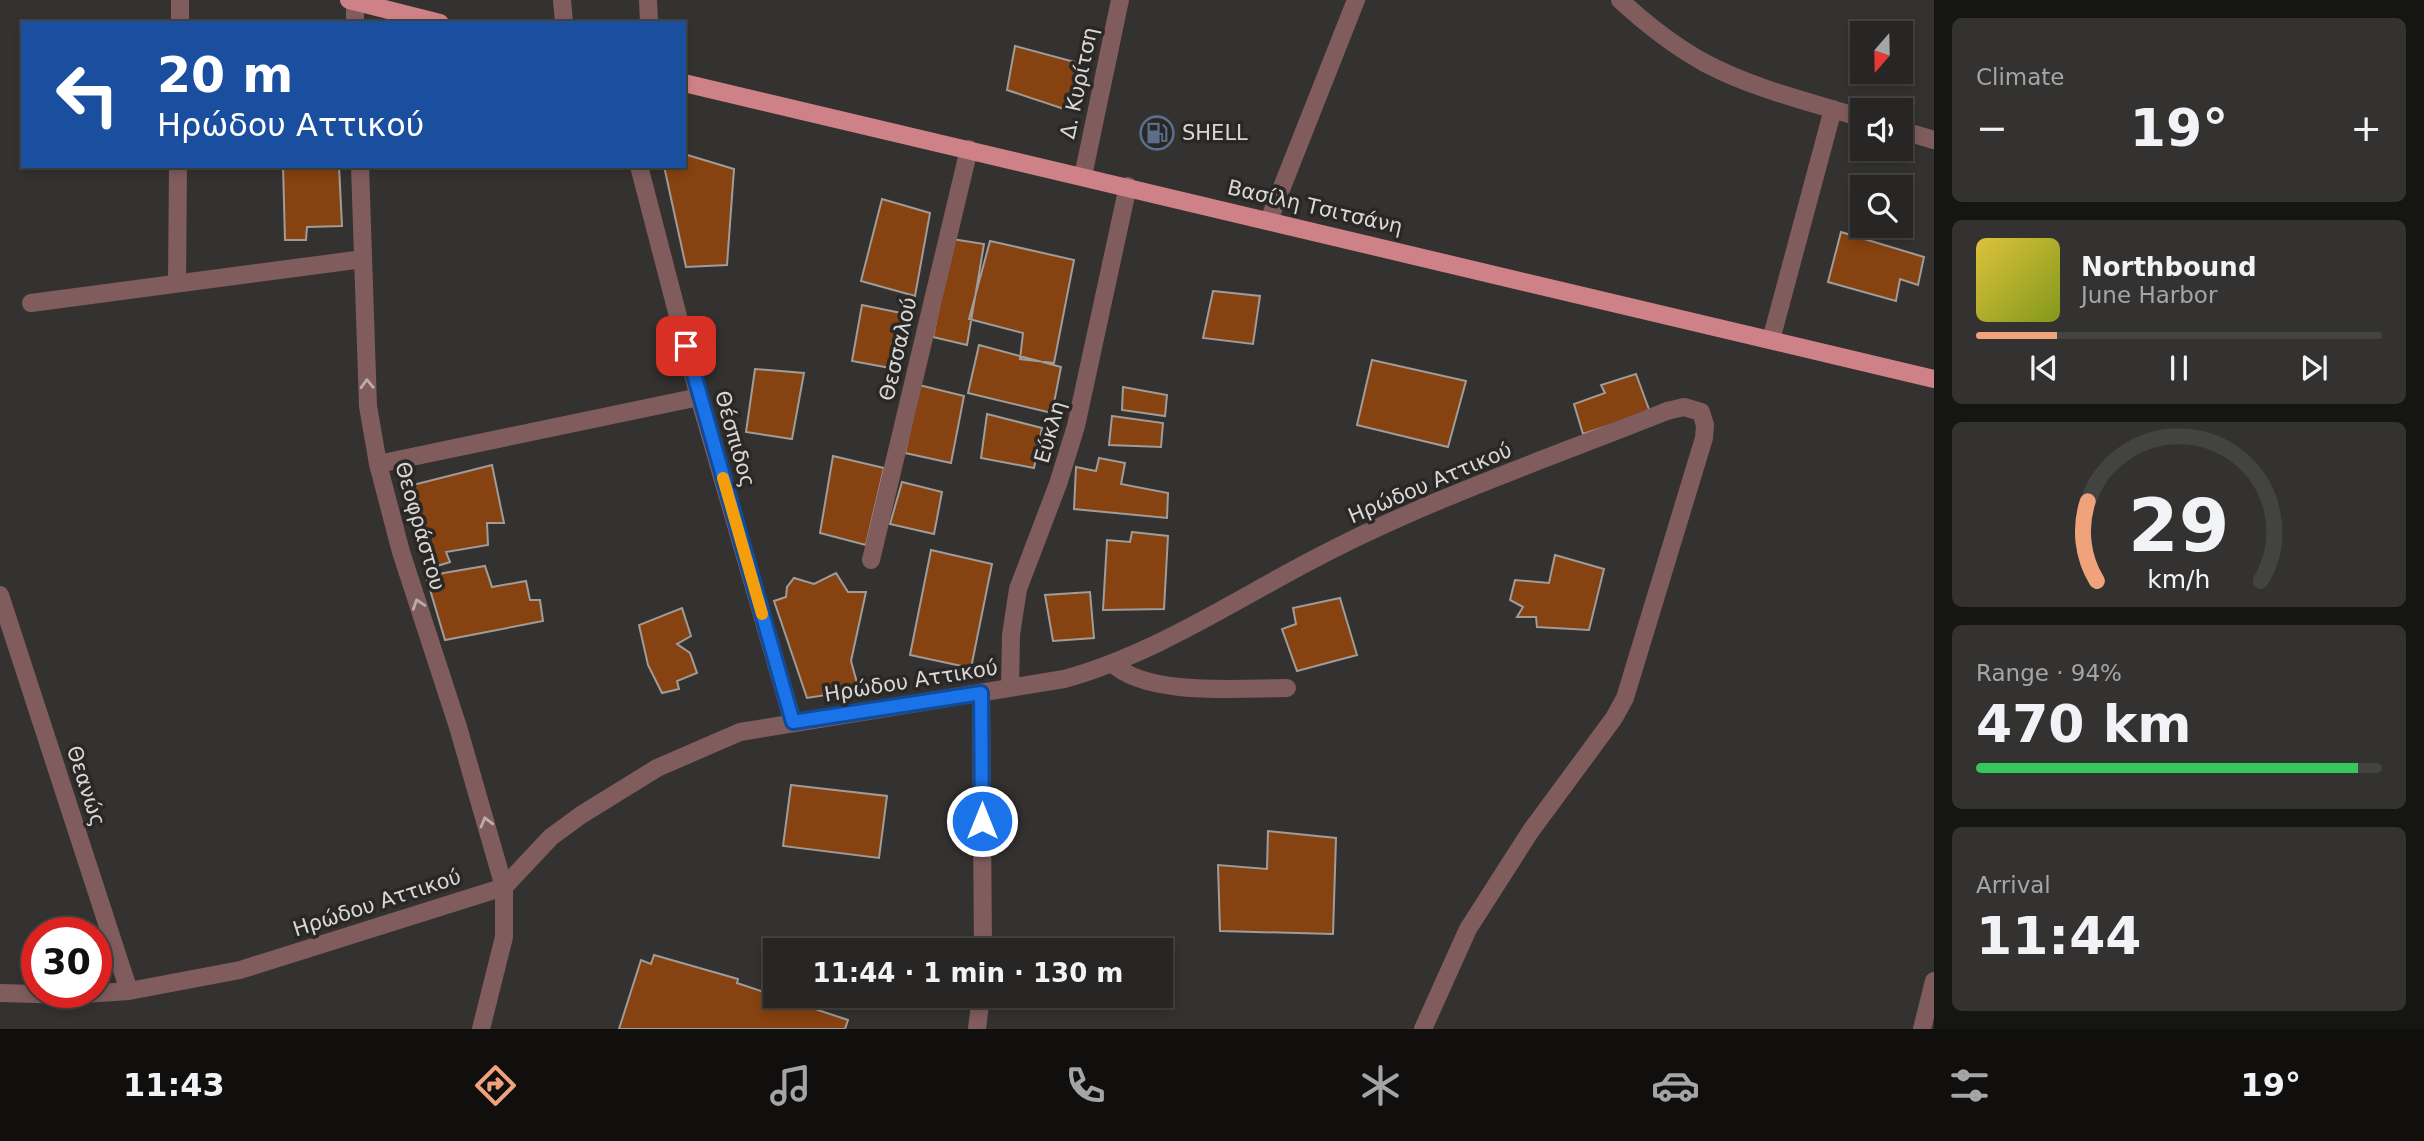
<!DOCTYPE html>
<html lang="en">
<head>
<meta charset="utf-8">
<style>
  :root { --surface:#272624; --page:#333231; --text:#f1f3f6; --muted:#a4a5a6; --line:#434341; --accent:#f0a27a }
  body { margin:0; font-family:"DejaVu Sans",sans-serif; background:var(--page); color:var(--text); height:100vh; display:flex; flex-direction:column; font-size:26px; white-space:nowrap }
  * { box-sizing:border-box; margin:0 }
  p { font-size:23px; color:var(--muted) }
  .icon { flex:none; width:38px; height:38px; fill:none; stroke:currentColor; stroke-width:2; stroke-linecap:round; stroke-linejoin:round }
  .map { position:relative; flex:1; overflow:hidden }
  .drawer { display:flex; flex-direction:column; gap:18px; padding:18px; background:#151514; width:490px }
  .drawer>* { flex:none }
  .guide { position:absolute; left:21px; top:21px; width:665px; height:147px; border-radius:0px; box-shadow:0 4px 10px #0003,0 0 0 2px var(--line); background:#1a4fa0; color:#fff; overflow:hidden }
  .needle { width:46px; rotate:200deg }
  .controls { position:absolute; left:1850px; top:21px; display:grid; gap:14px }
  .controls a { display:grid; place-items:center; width:63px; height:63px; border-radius:0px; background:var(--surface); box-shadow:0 4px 10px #0003,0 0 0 2px var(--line); font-size:35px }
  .speed { position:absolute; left:21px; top:917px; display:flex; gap:14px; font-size:35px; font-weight:700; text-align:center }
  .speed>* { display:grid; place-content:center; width:91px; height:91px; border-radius:50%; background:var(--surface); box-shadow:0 4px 10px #0003,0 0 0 2px var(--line); line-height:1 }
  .speed .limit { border:10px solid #d22; background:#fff; color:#111 }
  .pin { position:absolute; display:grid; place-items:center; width:60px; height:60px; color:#fff; margin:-30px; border-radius:14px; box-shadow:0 4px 10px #0006 }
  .me { position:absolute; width:77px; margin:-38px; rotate:0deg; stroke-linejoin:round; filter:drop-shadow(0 0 5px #0008) }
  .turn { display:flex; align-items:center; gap:24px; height:147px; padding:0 21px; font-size:32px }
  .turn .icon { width:91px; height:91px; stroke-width:2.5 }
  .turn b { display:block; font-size:49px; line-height:60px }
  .big { font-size:52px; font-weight:700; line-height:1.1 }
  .drawer .card { flex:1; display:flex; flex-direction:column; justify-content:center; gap:10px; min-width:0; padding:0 24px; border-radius:10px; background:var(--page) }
  .drawer .dial { align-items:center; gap:0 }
  .dial svg { height:182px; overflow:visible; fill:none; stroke:var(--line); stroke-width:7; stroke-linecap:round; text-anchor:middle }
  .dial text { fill:var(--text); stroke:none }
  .song { display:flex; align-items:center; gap:21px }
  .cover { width:84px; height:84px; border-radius:10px; background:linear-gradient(135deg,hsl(50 70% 55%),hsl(70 70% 35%)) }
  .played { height:7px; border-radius:4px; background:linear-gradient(90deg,var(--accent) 20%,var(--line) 20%) }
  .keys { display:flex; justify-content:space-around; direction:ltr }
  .heat { display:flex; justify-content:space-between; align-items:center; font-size:38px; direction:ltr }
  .charge { height:10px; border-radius:5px; background:linear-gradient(90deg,#34c759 94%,var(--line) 0) }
  .trip { position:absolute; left:763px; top:938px; width:410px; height:70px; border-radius:0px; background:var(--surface); box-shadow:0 4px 10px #0003,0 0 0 2px var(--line); font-weight:700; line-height:70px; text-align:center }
  .menu { display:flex; height:112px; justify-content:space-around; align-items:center; background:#100f0e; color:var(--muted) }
  .menu .icon { width:49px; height:49px }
  .menu .on { color:var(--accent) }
  .menu b { font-size:32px; color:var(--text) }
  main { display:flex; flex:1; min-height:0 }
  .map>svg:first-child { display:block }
</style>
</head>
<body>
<main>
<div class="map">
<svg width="1934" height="1029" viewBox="0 0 1934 1029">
  <rect width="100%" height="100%" fill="#343230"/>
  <path fill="#864210" stroke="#9f9c9a" stroke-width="2" d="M1015,46l67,18 -12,47 -63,-21z
    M684,154l50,15 -7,96 -41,2 -22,-101h20z
    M283,166h56l3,60 -35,1 -1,13h-21z
    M882,199l48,14 -15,83 -54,-15z
    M1841,232l83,25 -6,28 -18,-6 -4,22 -68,-19z
    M952,239l32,5 -17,101 -34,-8z
    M990,241l84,19 -20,103 -34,-4 3,-26 -54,-14z
    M1213,291l47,5 -7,48 -50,-6z
    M862,305l49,10 -15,54 -44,-8z
    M979,345l82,22 -9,46 -84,-20z
    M1372,360l94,21 -18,66 -91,-22z
    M755,369l49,4 -12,66 -46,-7z
    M1636,374l14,38 -67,22 -9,-30 31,-11 -4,-8z
    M919,385l45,11 -13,67 -46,-10z
    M1123,387l44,8 -2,21 -43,-6z
    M987,414l55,14 -8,40 -53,-10z
    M1112,416l51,7 -2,24 -52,-2z
    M833,456l51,12 -18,77 -46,-12z
    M1099,458l26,5 -4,21 47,9 -1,25 -93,-9 2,-42 20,4z
    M492,465l12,58h-17l1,22 -42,7 4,10 -16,5 -25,-81z
    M902,482l40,10 -8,42 -44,-10z
    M1132,532l36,4 -4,73 -61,1 4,-70 23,2z
    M931,550l61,14 -21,104 -61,-13z
    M1555,555l49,14 -15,61 -52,-3 -1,-10h-19l6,-10 -13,-7 5,-20 34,3z
    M485,566l7,21 34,-6 4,19h10l3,21 -98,19 -19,-64z
    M836,573l12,19h18l-15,69 8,29 -52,8 -33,-97 12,-4 1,-10 7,-9 20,6z
    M1090,592l4,46 -41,3 -8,-46z
    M1340,598l17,57 -60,16 -15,-42 14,-5 -3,-16z
    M682,608l9,28 -14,8 13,9 7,20 -20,8 2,8 -17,4 -14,-28 -9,-40z
    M791,785l96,11 -8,62 -96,-12z
    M1268,831l68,7 -3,96 -113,-3 -2,-66 49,4z
    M654,955l84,24 -1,4 111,37 -3,9h-226l22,-69 10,4z"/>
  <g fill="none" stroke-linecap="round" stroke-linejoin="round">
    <path stroke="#815c5d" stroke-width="18" d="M1423,1029l45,-100 62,-97 84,-114 11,-20 79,-260 1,-13 -4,-13 -17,-5 -17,4
      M1922,1029l12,-48"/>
    <path stroke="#815c5d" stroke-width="18" d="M562,0l2,23
      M648,0l1,23
      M1620,0c26,24 54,46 85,63 49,26 105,39 157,55
      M355,2v21
      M180,23v-23
      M1900,130l34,10
      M360,166l8,240 10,58 23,88 57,175 46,160v50l-23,92
      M639,166l60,231 94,325
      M1083,176l37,-176
      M1269,220l87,-220
      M177,283l1,-117
      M31,303l332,-44
      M1771,340l62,-231
      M378,464l321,-67
      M871,560l98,-411
      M0,595l129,396
      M1112,663c34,34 130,25 175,25
      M1010,688l1,-53 7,-46 40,-105 18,-58 52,-240
      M981,693l2,257
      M0,993l70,2 59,-4 111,-21 264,-83 47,-50 30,-22 76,-47 83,-36 324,-53c91,-25 169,-78 252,-121 112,-59 234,-100 351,-147
      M977,1029l4,-33"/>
    <path stroke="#ce8287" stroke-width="18" d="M349,0l91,23
      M684,83l1250,296"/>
  </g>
  <defs><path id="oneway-chevron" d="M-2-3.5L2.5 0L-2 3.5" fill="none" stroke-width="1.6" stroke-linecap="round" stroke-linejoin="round" transform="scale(1.75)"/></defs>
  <g stroke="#bbadac">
    <use href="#oneway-chevron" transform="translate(367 384) rotate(-92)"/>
    <use href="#oneway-chevron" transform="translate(418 604) rotate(-108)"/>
    <use href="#oneway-chevron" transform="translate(486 822) rotate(-105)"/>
  </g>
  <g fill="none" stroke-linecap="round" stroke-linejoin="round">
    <defs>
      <path id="route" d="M686,346l107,376 188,-29 1,128"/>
    </defs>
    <use href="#route" stroke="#114b97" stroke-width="18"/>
    <use href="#route" stroke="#1a73e8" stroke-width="12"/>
    <path stroke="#f59e0b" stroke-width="12" d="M723,478l39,136"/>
  </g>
  <defs>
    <symbol id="fuel-ring" viewBox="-11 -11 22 22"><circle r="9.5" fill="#2a2827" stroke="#5c6f8a" stroke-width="1.5"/><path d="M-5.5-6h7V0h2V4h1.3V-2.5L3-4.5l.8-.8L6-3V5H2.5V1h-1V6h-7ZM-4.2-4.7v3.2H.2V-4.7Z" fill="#5c6f8a"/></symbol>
  </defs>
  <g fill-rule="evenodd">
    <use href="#fuel-ring" x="1138" y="114" width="38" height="38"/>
  </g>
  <g text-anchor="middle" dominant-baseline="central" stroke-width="7" stroke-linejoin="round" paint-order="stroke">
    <g font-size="21" fill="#dad8d7" stroke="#2a2827">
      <text transform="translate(1079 83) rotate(-78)">Δ. Κυρίτση</text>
      <text transform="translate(1315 207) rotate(13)">Βασίλη Τσιτσάνη</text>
      <text transform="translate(898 349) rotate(-77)">Θεσσαλού</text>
      <text transform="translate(1050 432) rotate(-74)">Εύκλη</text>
      <text transform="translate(735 439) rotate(74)">Θέσπιδος</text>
      <text transform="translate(1430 483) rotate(-23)">Ηρώδου Αττικού</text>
      <text transform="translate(420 526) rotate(74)">Θεοφράστου</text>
      <text transform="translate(911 681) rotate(-9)">Ηρώδου Αττικού</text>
      <text transform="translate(86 786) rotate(72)">Θεανώς</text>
      <text transform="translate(377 903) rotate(-18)">Ηρώδου Αττικού</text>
    </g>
    <g font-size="21" fill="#dad8d7" stroke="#2a2827" text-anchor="start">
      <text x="1182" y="133">SHELL</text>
    </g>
  </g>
</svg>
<div class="controls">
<a><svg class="needle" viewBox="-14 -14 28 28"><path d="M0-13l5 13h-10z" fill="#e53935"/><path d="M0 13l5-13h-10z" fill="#a4a5a6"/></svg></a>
<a><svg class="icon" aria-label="sound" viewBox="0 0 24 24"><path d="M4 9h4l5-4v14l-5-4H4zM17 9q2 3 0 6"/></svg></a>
<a><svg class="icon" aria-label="search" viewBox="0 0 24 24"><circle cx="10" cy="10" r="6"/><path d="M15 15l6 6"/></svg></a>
</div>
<div class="speed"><div class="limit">30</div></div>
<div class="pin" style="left:686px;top:346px;background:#d93025"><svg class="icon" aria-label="arrive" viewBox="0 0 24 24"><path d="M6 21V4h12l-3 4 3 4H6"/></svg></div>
<svg class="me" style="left:982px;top:821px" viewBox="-20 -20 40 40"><circle r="17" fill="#1a73e8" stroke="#fff" stroke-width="3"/><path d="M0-11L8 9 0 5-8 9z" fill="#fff"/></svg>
<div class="trip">11:44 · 1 min · 130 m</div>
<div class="guide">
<div class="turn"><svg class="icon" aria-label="left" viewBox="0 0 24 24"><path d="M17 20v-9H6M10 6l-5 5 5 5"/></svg><div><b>20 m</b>Ηρώδου Αττικού</div></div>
</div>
</div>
<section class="drawer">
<div class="card"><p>Climate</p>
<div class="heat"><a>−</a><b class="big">19°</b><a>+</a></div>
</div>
<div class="card">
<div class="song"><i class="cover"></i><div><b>Northbound</b><p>June Harbor</p></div></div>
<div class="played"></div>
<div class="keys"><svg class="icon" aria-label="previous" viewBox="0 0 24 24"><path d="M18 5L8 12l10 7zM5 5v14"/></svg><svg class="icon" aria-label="pause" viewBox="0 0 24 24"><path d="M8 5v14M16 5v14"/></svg><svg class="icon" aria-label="next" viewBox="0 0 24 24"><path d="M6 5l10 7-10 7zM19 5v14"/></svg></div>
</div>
<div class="card dial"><svg viewBox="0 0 100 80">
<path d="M14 69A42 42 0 1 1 86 69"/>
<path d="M14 69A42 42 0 0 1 10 34" stroke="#f0a27a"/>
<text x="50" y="56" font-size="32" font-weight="700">29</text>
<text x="50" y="72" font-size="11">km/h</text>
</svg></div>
<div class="card"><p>Range · 94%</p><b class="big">470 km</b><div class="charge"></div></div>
<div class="card"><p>Arrival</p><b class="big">11:44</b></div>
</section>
</main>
<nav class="menu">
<b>11:43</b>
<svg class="icon on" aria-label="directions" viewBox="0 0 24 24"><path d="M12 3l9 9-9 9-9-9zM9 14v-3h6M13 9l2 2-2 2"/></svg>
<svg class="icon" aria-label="music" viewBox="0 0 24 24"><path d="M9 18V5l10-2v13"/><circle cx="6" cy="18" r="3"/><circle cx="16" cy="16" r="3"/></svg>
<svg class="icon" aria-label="phone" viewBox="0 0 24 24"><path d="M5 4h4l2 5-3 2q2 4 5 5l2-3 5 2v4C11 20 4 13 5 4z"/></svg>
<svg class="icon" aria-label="climate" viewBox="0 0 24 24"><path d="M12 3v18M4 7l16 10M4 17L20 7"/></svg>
<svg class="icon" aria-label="car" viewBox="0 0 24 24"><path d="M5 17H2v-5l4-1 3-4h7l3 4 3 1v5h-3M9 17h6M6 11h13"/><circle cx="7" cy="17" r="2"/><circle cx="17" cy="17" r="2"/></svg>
<svg class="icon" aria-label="filters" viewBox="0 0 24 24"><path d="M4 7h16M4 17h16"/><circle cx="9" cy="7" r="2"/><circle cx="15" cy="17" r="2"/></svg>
<b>19°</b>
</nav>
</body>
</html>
